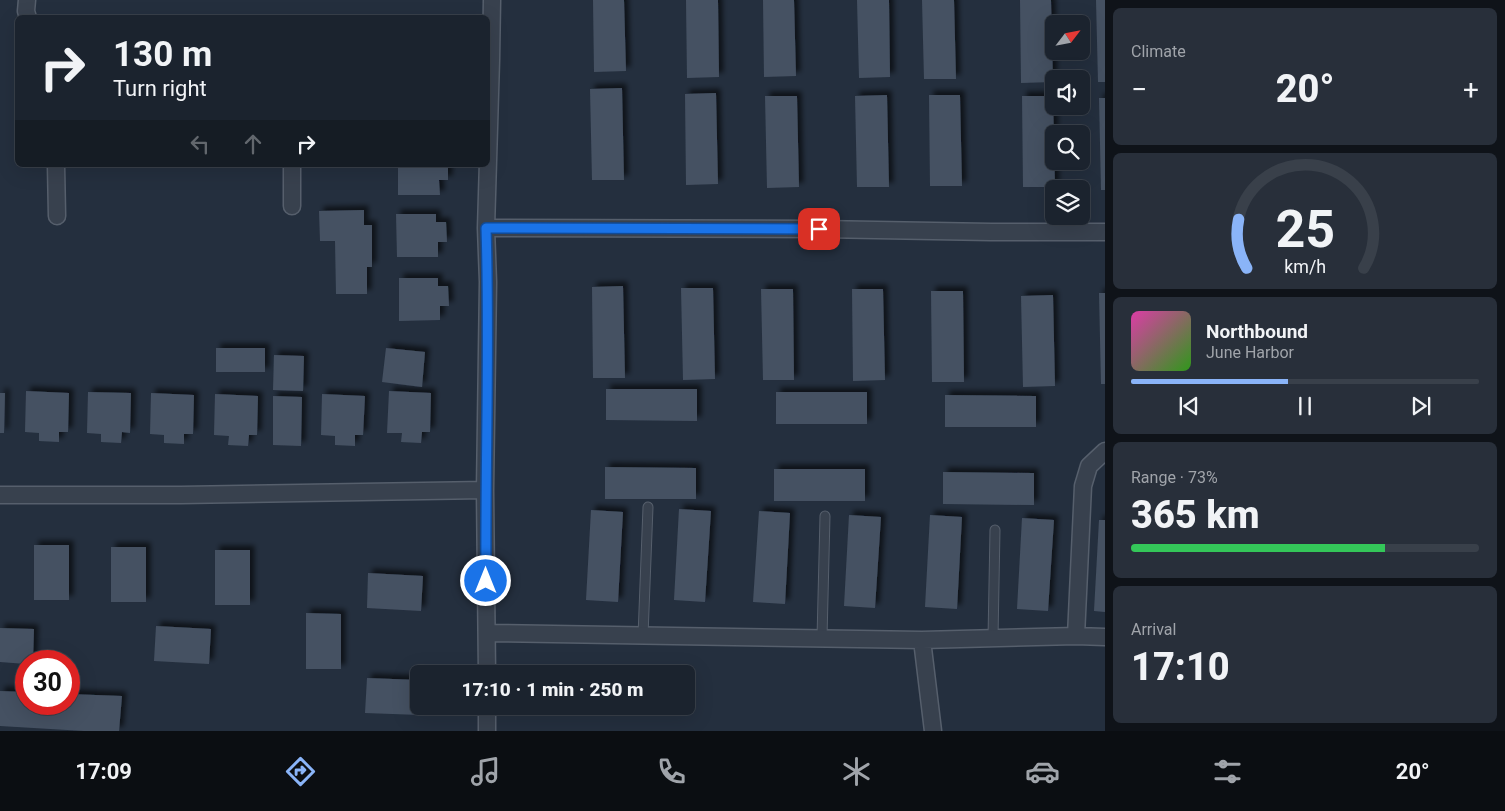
<!DOCTYPE html>
<html lang="en">
<head>
<meta charset="utf-8">
<style>
  :root { --surface:#1b232e; --page:#282f3a; --text:#f1f3f6; --muted:#a0a4aa; --line:#39404a; --accent:#8ab4f8 }
  body { margin:0; font-family:Roboto,sans-serif; background:var(--page); color:var(--text); height:100vh; display:flex; flex-direction:column; font-size:19px; white-space:nowrap }
  * { box-sizing:border-box; margin:0 }
  p { font-size:16px; color:var(--muted) }
  .icon { flex:none; width:28px; height:28px; fill:none; stroke:currentColor; stroke-width:2; stroke-linecap:round; stroke-linejoin:round }
  .map { position:relative; flex:1; overflow:hidden }
  .side { display:flex; flex-direction:column; gap:8px; padding:8px; background:#0f1319; width:400px }
  .side>* { flex:none }
  .hud { position:absolute; left:15px; top:15px; width:475px; height:152px; border-radius:8px; box-shadow:0 5px 20px #0002,0 0 0 1px var(--line); background:#1b232e; color:var(--text); overflow:hidden }
  .needle { width:32px; rotate:58deg }
  .fabs { position:absolute; left:1045px; top:15px; display:grid; gap:10px }
  .fabs a { display:grid; place-items:center; width:45px; height:45px; border-radius:8px; background:var(--surface); box-shadow:0 5px 20px #0002,0 0 0 1px var(--line); font-size:25px }
  .speed { position:absolute; left:15px; top:650px; display:flex; gap:10px; font-size:25px; font-weight:700; text-align:center }
  .speed>* { display:grid; place-content:center; width:65px; height:65px; border-radius:50%; background:var(--surface); box-shadow:0 5px 20px #0002,0 0 0 1px var(--line); line-height:1 }
  .speed .limit { border:8px solid #d22; background:#fff; color:#111 }
  .pin { position:absolute; display:grid; place-items:center; width:42px; height:42px; color:#fff; margin:-21px; border-radius:10px; box-shadow:0 2px 8px #0006 }
  .me { position:absolute; width:55px; margin:-28px; rotate:0deg; stroke-linejoin:round; filter:drop-shadow(0 0 4px #0008) }
  .turn { display:flex; align-items:center; gap:18px; height:105px; padding:0 15px; font-size:22px }
  .turn .icon { width:65px; height:65px; stroke-width:2.5 }
  .turn b { display:block; font-size:35px; line-height:42px }
  .lanes { display:flex; align-items:center; height:48px; padding:0 15px; background:#0003; justify-content:center; gap:25px; direction:ltr }
  .lanes .off { opacity:.35 }
  .big { font-size:38px; font-weight:800; line-height:1.1 }
  .side .tile { flex:1; display:flex; flex-direction:column; justify-content:center; gap:8px; min-width:0; padding:0 18px; border-radius:8px; background:var(--page) }
  .side .dial { align-items:center; gap:0 }
  .dial svg { height:130px; overflow:visible; fill:none; stroke:var(--line); stroke-width:7; stroke-linecap:round; text-anchor:middle }
  .dial text { fill:var(--text); stroke:none }
  .song { display:flex; align-items:center; gap:15px }
  .cover { width:60px; height:60px; border-radius:8px; background:linear-gradient(135deg,hsl(320 70% 55%),hsl(110 70% 35%)) }
  .played { height:5px; border-radius:2px; background:linear-gradient(90deg,var(--accent) 45%,var(--line) 45%) }
  .keys { display:flex; justify-content:space-around; direction:ltr }
  .heat { display:flex; justify-content:space-between; align-items:center; font-size:28px; direction:ltr }
  .charge { height:8px; border-radius:4px; background:linear-gradient(90deg,#34c759 73%,var(--line) 0) }
  .trip { position:absolute; left:410px; top:665px; width:285px; height:50px; border-radius:8px; background:var(--surface); box-shadow:0 5px 20px #0002,0 0 0 1px var(--line); font-weight:800; line-height:50px; text-align:center }
  .tabs { display:flex; height:80px; justify-content:space-around; align-items:center; background:#0b0e12; color:var(--muted) }
  .tabs .icon { width:35px; height:35px }
  .tabs .active { color:var(--accent) }
  .tabs b { font-size:22px; color:var(--text) }
  main { display:flex; flex:1; min-height:0 }
  .map>svg:first-child { display:block }
</style>
</head>
<body>
<main>
<div class="map">
<svg width="1105" height="731" viewBox="0 0 1105 731">
  <defs>
    <filter id="shadow"><feDropShadow dx="4.5" dy="-4.5" stdDeviation="2.5" flood-color="#0009"/></filter>
  </defs>
  <rect width="100%" height="100%" fill="#242f3e"/>
  <path fill="#455162" filter="url(#shadow)" d="M593,0h31l2,71 -32,1z
    M686,0h32l1,77 -32,1z
    M763,0h31l2,76 -32,1z
    M857,0h32l1,77 -31,1z
    M922,0h32l2,79h-32z
    M1020,0h31l2,82 -32,1z
    M1096,0h9v82h-7z
    M622,88l2,92h-32l-2,-91z
    M716,93l2,91 -32,1 -1,-91z
    M887,95l2,92h-32l-2,-91z
    M929,95h31l2,91h-32z
    M765,96h32l2,91 -32,1z
    M1022,96h31l2,91h-32z
    M1099,98h6v92h-4z
    M398,165h50v15h-9l1,15h-42z
    M364,210v15h8v42h-5v27h-31l-1,-53h-15l-1,-30z
    M396,214h40v8h10l1,20h-9v15h-41z
    M399,278h39v8h10l1,20h-9v14l-41,1z
    M623,286l2,92h-32l-1,-91z
    M681,288h32l2,91 -32,1z
    M761,289h32l1,91h-31z
    M852,289h31l2,91 -32,1z
    M931,291h32l1,91h-32z
    M1099,293h6v91h-4z
    M1053,295l2,91 -32,1 -2,-91z
    M216,348h49v24h-49z
    M386,348l39,4 -3,35 -40,-5z
    M274,355l30,1 -1,35 -30,-1z
    M606,389h91v32l-91,-1z
    M26,391l43,2 -1,39h-9v10l-20,-1v-8l-14,-1z
    M389,391l42,2 -1,39h-8l-1,11 -20,-1 1,-9h-15z
    M88,392l43,1 -1,40 -8,-1 -1,11 -20,-1v-8l-14,-1z
    M776,392h91v32h-91z
    M0,393h5l-1,40h-4z
    M151,393l43,2 -1,39h-9v10l-20,-1v-8l-14,-1z
    M215,394l43,2 -1,39h-8l-1,11 -20,-1 1,-9 -15,-1z
    M322,394l43,2 -2,39h-8v11l-20,-1v-9l-14,-1z
    M945,395l91,1v31h-91z
    M273,396l29,1 -1,49 -28,-1z
    M605,467l91,1v31h-91z
    M774,469h91v32h-91z
    M943,472l91,1v32l-91,-1z
    M679,509l32,2 -6,91 -31,-2z
    M591,510l32,2 -5,90 -32,-2z
    M759,511l31,2 -5,91 -32,-2z
    M849,515l32,2 -6,91 -31,-2z
    M930,515l32,2 -5,92 -32,-2z
    M1022,518l32,2 -6,91 -31,-2z
    M1099,520h6v92l-11,-1z
    M34,545h35v55h-35z
    M111,547h35v55h-35z
    M215,550h35v55h-35z
    M368,573l55,3 -2,35 -54,-3z
    M306,613l35,1v55h-35z
    M156,626l55,3 -2,35 -55,-3z
    M0,628l34,1 -1,32h-7v3l-26,-2z
    M367,678l52,2 1,35 -55,-2z
    M0,691l26,1v12h43v-10l53,2 -3,35h-35l-84,-5z"/>
  <g fill="none" stroke-linecap="round" stroke-linejoin="round">
    <defs>
      <path id="lane" d="M643,636l5,-129
        M822,638l3,-122
        M993,638l2,-108"/>
      <path id="street" d="M27,0l-1,11 2,7
        M491,60l1,-60
        M56,165l1,51
        M292,206v-41
        M486,228l333,1 172,3h114
        M0,495h181l304,-5
        M487,633l435,7 154,-4 29,1
        M1076,636l7,-150 6,-20 16,-15
        M922,640l11,91
        M487,674l-2,-184 3,-208 -2,-54 5,-168h-3
        M487,731v-25"/>
    </defs>
    <use href="#lane" stroke="#565f6c" stroke-width="11"/>
    <use href="#street" stroke="#565f6c" stroke-width="19"/>
    <use href="#lane" stroke="#38414e" stroke-width="9"/>
    <use href="#street" stroke="#38414e" stroke-width="16"/>
  </g>
  <g fill="none" stroke-linecap="round" stroke-linejoin="round">
    <defs>
      <path id="route" d="M486,581c-1,-117 4,-235 0,-353l333,1"/>
    </defs>
    <use href="#route" stroke="#114b97" stroke-width="12"/>
    <use href="#route" stroke="#1a73e8" stroke-width="9"/>
  </g>
</svg>
<div class="fabs">
<a><svg class="needle" viewBox="-14 -14 28 28"><path d="M0-13l5 13h-10z" fill="#e53935"/><path d="M0 13l5-13h-10z" fill="#a0a4aa"/></svg></a>
<a><svg class="icon" aria-label="sound" viewBox="0 0 24 24"><path d="M4 9h4l5-4v14l-5-4H4zM17 9q2 3 0 6"/></svg></a>
<a><svg class="icon" aria-label="search" viewBox="0 0 24 24"><circle cx="10" cy="10" r="6"/><path d="M15 15l6 6"/></svg></a>
<a><svg class="icon" aria-label="layers" viewBox="0 0 24 24"><path d="M12 4l9 5-9 5-9-5zM3 14l9 5 9-5"/></svg></a>
</div>
<div class="speed"><div class="limit">30</div></div>
<div class="pin" style="left:819px;top:229px;background:#d93025"><svg class="icon" aria-label="arrive" viewBox="0 0 24 24"><path d="M6 21V4h12l-3 4 3 4H6"/></svg></div>
<svg class="me" style="left:486px;top:581px" viewBox="-20 -20 40 40"><circle r="17" fill="#1a73e8" stroke="#fff" stroke-width="3"/><path d="M0-11L8 9 0 5-8 9z" fill="#fff"/></svg>
<div class="trip">17:10 · 1 min · 250 m</div>
<div class="hud">
<div class="turn"><svg class="icon" aria-label="right" viewBox="0 0 24 24"><path d="M7 20v-9h11M14 6l5 5-5 5"/></svg><div><b>130 m</b>Turn right</div></div>
<div class="lanes"><svg class="icon off" aria-label="left" viewBox="0 0 24 24"><path d="M17 20v-9H6M10 6l-5 5 5 5"/></svg><svg class="icon off" aria-label="ahead" viewBox="0 0 24 24"><path d="M12 20V5M6 11l6-6 6 6"/></svg><svg class="icon" aria-label="right" viewBox="0 0 24 24"><path d="M7 20v-9h11M14 6l5 5-5 5"/></svg></div>
</div>
</div>
<section class="side">
<div class="tile"><p>Climate</p>
<div class="heat"><a>−</a><b class="big">20°</b><a>+</a></div>
</div>
<div class="tile dial"><svg viewBox="0 0 100 80">
<path d="M14 69A42 42 0 1 1 86 69"/>
<path d="M14 69A42 42 0 0 1 9 39" stroke="#8ab4f8"/>
<text x="50" y="56" font-size="32" font-weight="700">25</text>
<text x="50" y="72" font-size="11">km/h</text>
</svg></div>
<div class="tile">
<div class="song"><i class="cover"></i><div><b>Northbound</b><p>June Harbor</p></div></div>
<div class="played"></div>
<div class="keys"><svg class="icon" aria-label="previous" viewBox="0 0 24 24"><path d="M18 5L8 12l10 7zM5 5v14"/></svg><svg class="icon" aria-label="pause" viewBox="0 0 24 24"><path d="M8 5v14M16 5v14"/></svg><svg class="icon" aria-label="next" viewBox="0 0 24 24"><path d="M6 5l10 7-10 7zM19 5v14"/></svg></div>
</div>
<div class="tile"><p>Range · 73%</p><b class="big">365 km</b><div class="charge"></div></div>
<div class="tile"><p>Arrival</p><b class="big">17:10</b></div>
</section>
</main>
<nav class="tabs">
<b>17:09</b>
<svg class="icon active" aria-label="directions" viewBox="0 0 24 24"><path d="M12 3l9 9-9 9-9-9zM9 14v-3h6M13 9l2 2-2 2"/></svg>
<svg class="icon" aria-label="music" viewBox="0 0 24 24"><path d="M9 18V5l10-2v13"/><circle cx="6" cy="18" r="3"/><circle cx="16" cy="16" r="3"/></svg>
<svg class="icon" aria-label="phone" viewBox="0 0 24 24"><path d="M5 4h4l2 5-3 2q2 4 5 5l2-3 5 2v4C11 20 4 13 5 4z"/></svg>
<svg class="icon" aria-label="climate" viewBox="0 0 24 24"><path d="M12 3v18M4 7l16 10M4 17L20 7"/></svg>
<svg class="icon" aria-label="car" viewBox="0 0 24 24"><path d="M5 17H2v-5l4-1 3-4h7l3 4 3 1v5h-3M9 17h6M6 11h13"/><circle cx="7" cy="17" r="2"/><circle cx="17" cy="17" r="2"/></svg>
<svg class="icon" aria-label="filters" viewBox="0 0 24 24"><path d="M4 7h16M4 17h16"/><circle cx="9" cy="7" r="2"/><circle cx="15" cy="17" r="2"/></svg>
<b>20°</b>
</nav>
</body>
</html>
